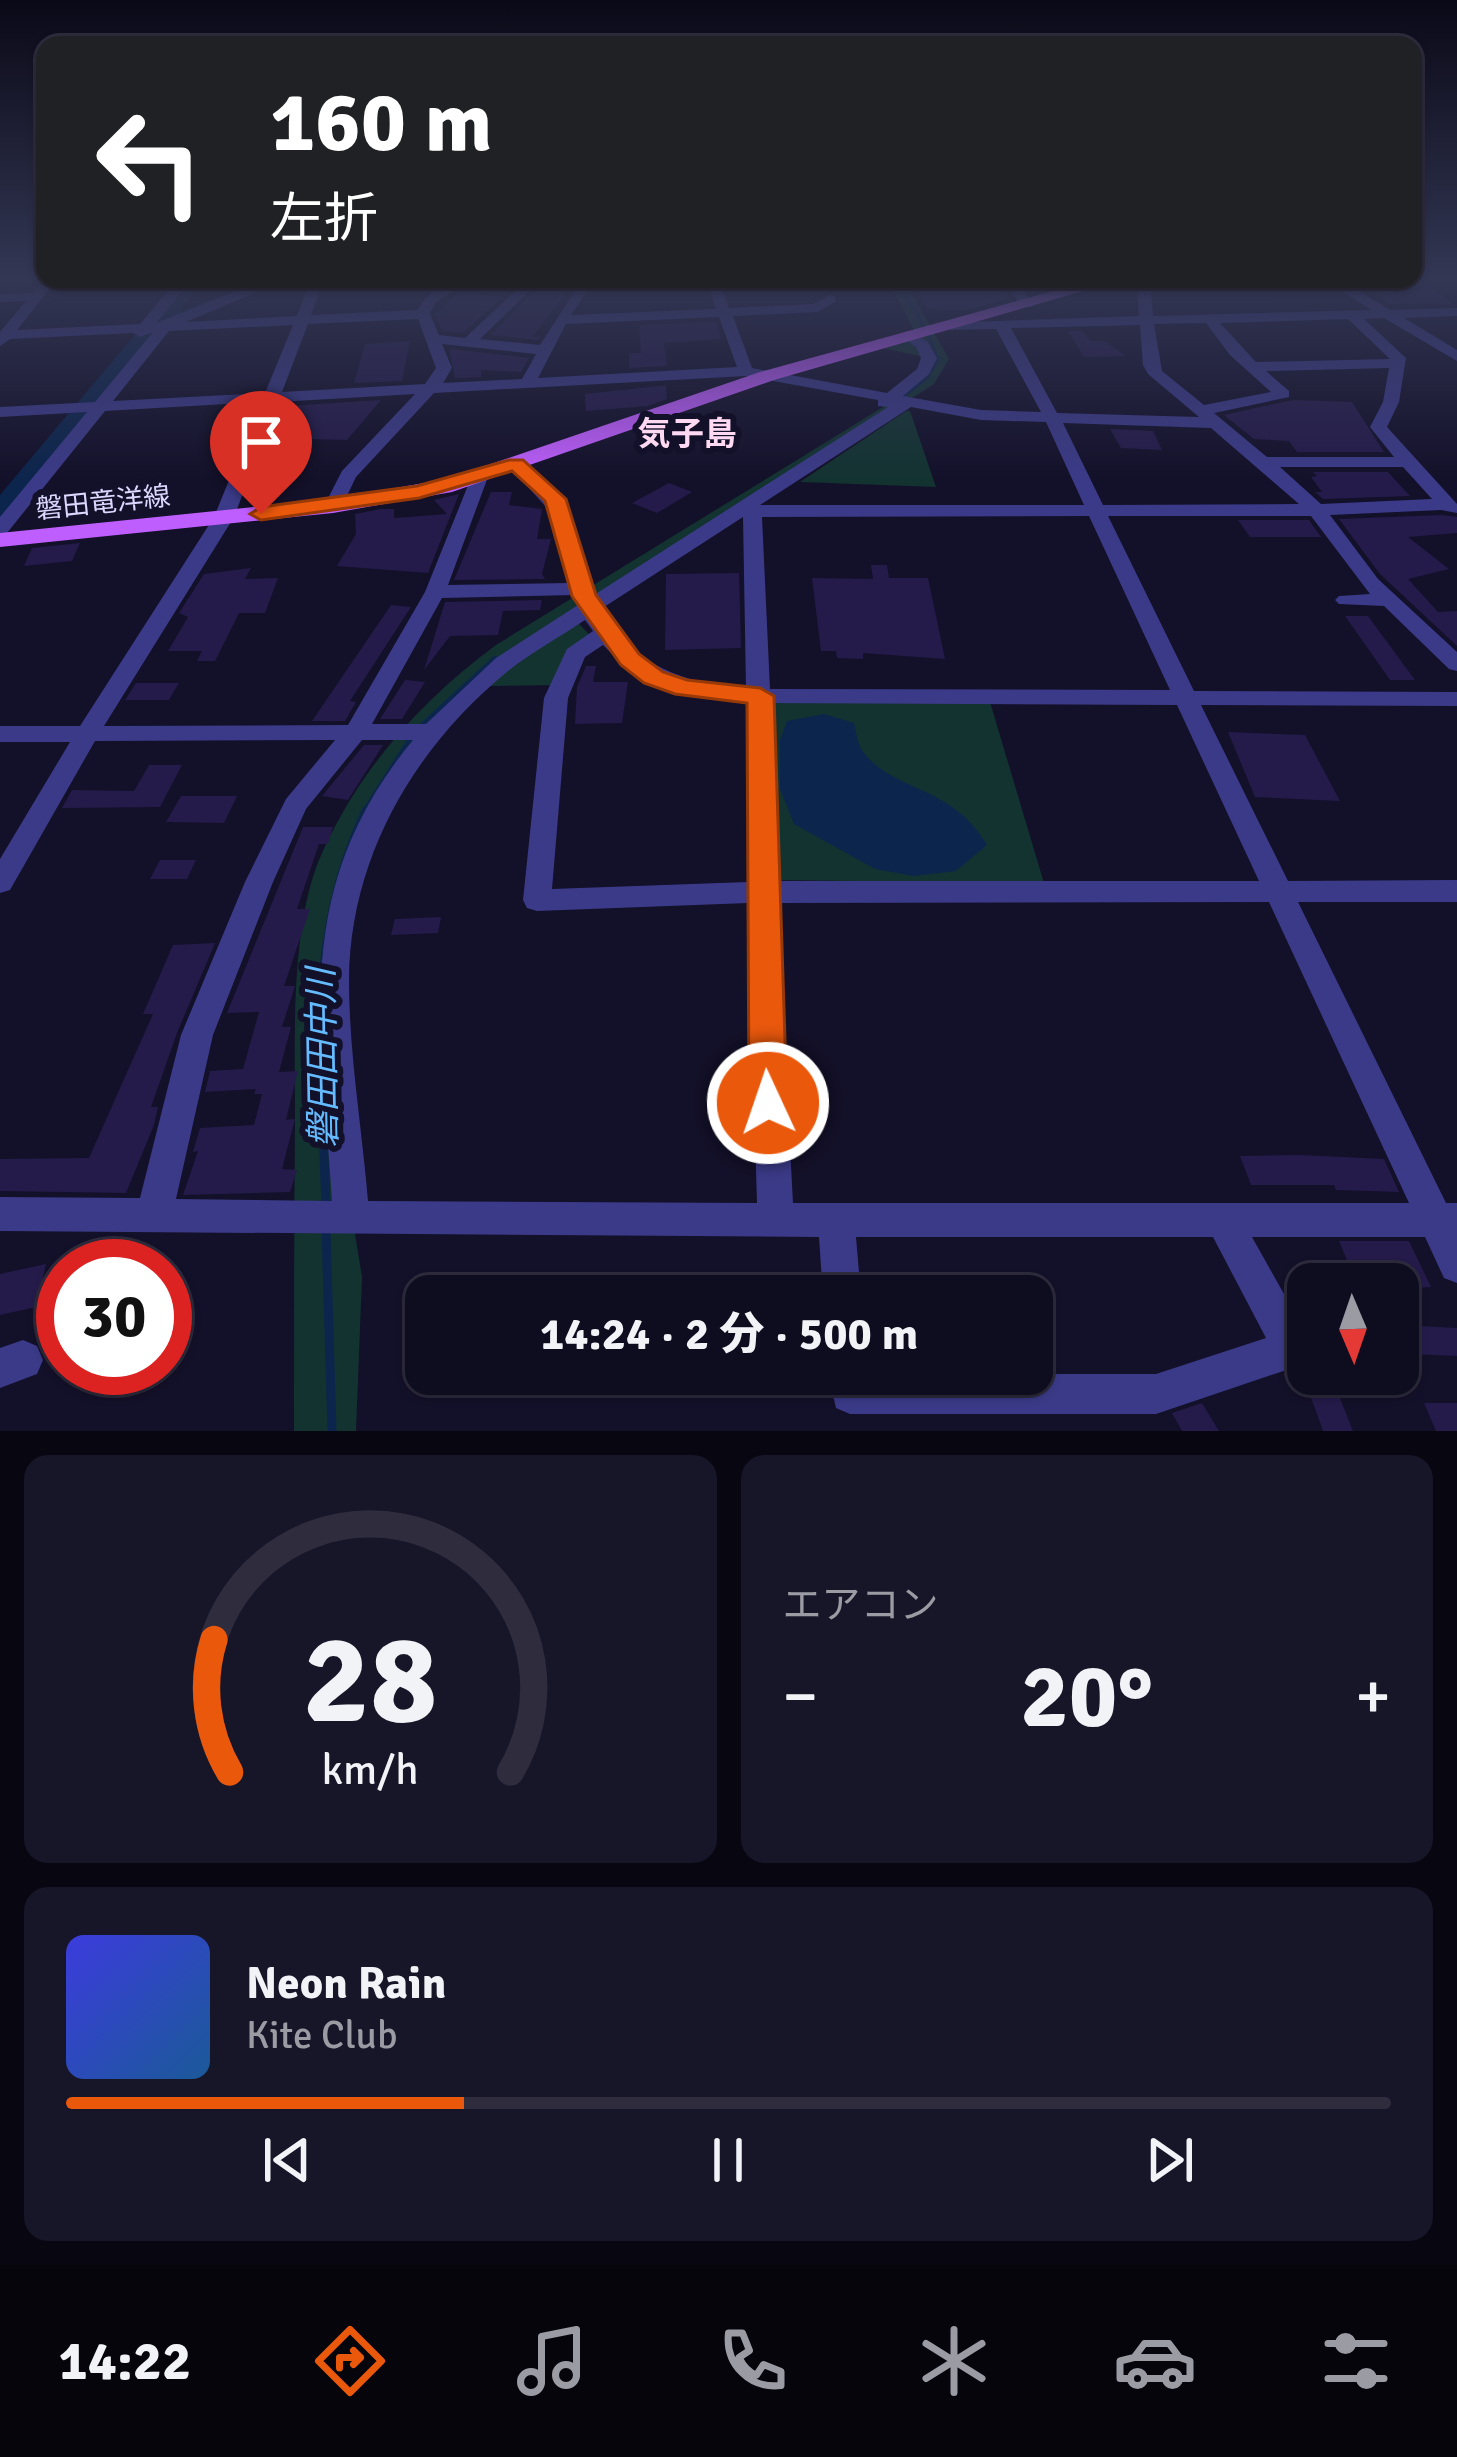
<!DOCTYPE html>
<html lang="ja">
<head>
<meta charset="utf-8">
<style>
  :root { --surface:#0e0c1f; --page:#171528; --text:#f1f3f6; --muted:#9b9ba4; --line:#2e2c3d; --accent:#ea580c }
  body { margin:0; font-family:Signika,"Noto Sans JP",sans-serif; background:var(--page); color:var(--text); height:100vh; display:flex; flex-direction:column; font-size:45px; white-space:nowrap }
  * { box-sizing:border-box; margin:0 }
  p { font-size:39px; color:var(--muted) }
  .icon { flex:none; width:66px; height:66px; fill:none; stroke:currentColor; stroke-width:2; stroke-linecap:round; stroke-linejoin:round }
  .map { position:relative; height:1431px; overflow:hidden }
  .drawer { display:flex; flex-direction:column; gap:24px; padding:24px; background:#080711; flex:1 }
  .drawer>* { flex:none }
  .hud { position:absolute; left:36px; top:36px; width:1386px; height:252px; border-radius:24px; box-shadow:0 3px 9px #0004,0 0 0 3px var(--line); background:#202124; color:#fff; overflow:hidden }
  .needle { width:78px; rotate:178deg }
  .tools { position:absolute; left:1287px; top:1263px; display:grid; gap:24px }
  .tools a { display:grid; place-items:center; width:132px; height:132px; border-radius:24px; background:var(--surface); box-shadow:0 3px 9px #0004,0 0 0 3px var(--line); font-size:60px }
  .speed { position:absolute; left:36px; top:1239px; display:flex; gap:24px; font-size:60px; font-weight:700; text-align:center }
  .speed>* { display:grid; place-content:center; width:156px; height:156px; border-radius:50%; background:var(--surface); box-shadow:0 3px 9px #0004,0 0 0 3px var(--line); line-height:1 }
  .speed .limit { border:18px solid #d22; background:#fff; color:#111 }
  .pin { position:absolute; display:grid; place-items:center; width:102px; height:102px; color:#fff; margin:-123px -51px; border-radius:50% 50% 50% 0; rotate:-45deg; box-shadow:0 0 12px #0007 }
  .pin .icon { rotate:45deg }
  .me { position:absolute; width:132px; margin:-66px; rotate:357deg; stroke-linejoin:round; filter:drop-shadow(0 0 9px #0008) }
  .turn { display:flex; align-items:center; gap:42px; height:252px; padding:0 36px; font-size:54px }
  .turn .icon { width:156px; height:156px; stroke-width:2.5 }
  .turn b { display:block; font-size:84px; line-height:102px }
  .big { font-size:90px; font-weight:800; line-height:1.1 }
  .drawer .widget { flex:1; display:flex; flex-direction:column; justify-content:center; gap:18px; min-width:0; padding:0 42px; border-radius:24px; background:var(--page) }
  .drawer .dial { align-items:center; gap:0 }
  .dial svg { height:312px; overflow:visible; fill:none; stroke:var(--line); stroke-width:7; stroke-linecap:round; text-anchor:middle }
  .dial text { fill:var(--text); stroke:none }
  .song { display:flex; align-items:center; gap:36px }
  .cover { width:144px; height:144px; border-radius:18px; background:linear-gradient(135deg,hsl(240 70% 55%),hsl(210 70% 35%)) }
  .played { height:12px; border-radius:6px; background:linear-gradient(90deg,var(--accent) 30%,var(--line) 30%) }
  .keys { display:flex; justify-content:space-around; direction:ltr }
  .heat { display:flex; justify-content:space-between; align-items:center; font-size:66px; direction:ltr }
  .drawer .tiles { flex:1; display:grid; gap:24px; grid-template-columns:1fr 1fr }
  .widget:last-child { grid-column:span 2 }
  .trip { position:absolute; left:405px; top:1275px; width:648px; height:120px; border-radius:24px; background:var(--surface); box-shadow:0 3px 9px #0004,0 0 0 3px var(--line); font-weight:800; line-height:120px; text-align:center }
  .dock { display:flex; height:192px; justify-content:space-around; align-items:center; background:#06050c; color:var(--muted) }
  .dock .icon { width:84px; height:84px }
  .dock .active { color:var(--accent) }
  .dock b { font-size:54px; color:var(--text) }
  .map>svg:first-child { display:block }
</style>
</head>
<body>
<div class="map">
<svg width="1457" height="1431" viewBox="0 0 1457 1431">
  <rect width="100%" height="100%" fill="#131029"/>
  <path fill="#133331" d="M888,280h16l45,79 -15,25 -430,278 -93,92 -72,182 11,267 12,74 -6,154h-62c0,-103 0,-206 1,-310 0,-76 -5,-190 24,-261 37,-87 101,-159 177,-215l387,-238 46,-49 -51,-11 37,-14z
    M906,411h4l26,76 -136,-5z
    M577,622l18,18 -35,45 -75,1z
    M987,692l57,191 -281,-3 -2,-180z"/>
  <path fill="#0c254c" d="M824,714l30,9c2,7 3,20 8,27 29,42 90,34 125,95l-31,26 -42,5 -39,-7 -81,-45 -14,-35v-49l7,-19z"/>
  <g fill="none" stroke-linecap="round" stroke-linejoin="round">
    <path stroke="#0c254c" stroke-width="3" d="M898,280l26,47
      M164,319l64,-24
      M900,399l27,-21 11,-18 -10,-26"/>
    <path stroke="#0c254c" stroke-width="6" d="M421,727l74,-68
      M364,813l48,-76"/>
    <path stroke="#0c254c" stroke-width="8" d="M321,1087c-4,-96 3,-189 45,-277"/>
    <path stroke="#0c254c" stroke-width="9" d="M321,1084l5,121
      M326,1231l6,200"/>
    <path fill="#0c254c" fill-rule="evenodd" d="M181,280h20l-29,44 -162,195 -10,3v-27z"/>
  </g>
  <path fill="#241b4a" d="M545,280h31l-44,57h8l-2,3 -48,-5z
    M912,280h23l6,8 61,-1 8,11 -43,12 -40,-1z
    M1359,280h64l30,24h-64z
    M459,293l16,2 28,2 -40,36 -21,-2 -7,-17z
    M716,322l5,17 -57,4 3,23 -38,2v-15h12l-2,-28z
    M1068,331h14l9,10h14l21,15 -42,1z
    M410,341l-8,40 -48,2 11,-39z
    M449,350l1,-1 79,9 -8,14 -40,-2v7l-26,1z
    M670,385l-4,1 1,13 -19,7 -62,5 -1,-17z
    M381,400l-34,40 -78,-2 9,-22 10,-10z
    M1293,400l59,2 32,50h-87l-8,-11 -35,-2 -30,-24z
    M1110,429l43,2 9,19 -41,-2z
    M1313,472h75l22,24 -87,3 -8,-7h7l-11,-15 6,-1z
    M669,483l23,9 -35,21 -25,-10z
    M491,492h21l-3,13 33,4 -5,30h14l-9,35 3,5 -91,1z
    M459,494l-31,79 -91,-7 19,-32 -1,-20 26,-5h13v9l53,-4 -13,-14z
    M1441,515l16,2v16l-49,4 41,32 -41,10 30,33 19,-1v35l-77,-72 -41,-55z
    M1238,520h71l12,17h-71z
    M80,543l-8,18 -48,5 8,-18z
    M871,565h16l2,13h39l17,81 -82,-6v6l-26,-1 -1,-7h-15l-9,-73 61,1z
    M251,568l-6,11 33,-1 -13,35h-26l-24,48h-18l5,-10h-34l20,-34 -9,-4 25,-39z
    M739,573l2,75 -76,2 1,-76z
    M542,600l-2,10 -37,1 -5,24 -48,1 -26,34 21,-68z
    M391,605l20,2 -61,94 6,1 -11,19h-33z
    M1345,616h23l47,64h-25z
    M586,666h10l-3,16h35l-6,41 -47,1 2,-37z
    M405,680l20,2 -23,37h-22z
    M136,683h43l-10,17h-44z
    M1228,732l77,3 35,66 -85,-4z
    M364,745h19l-35,55 -26,-4z
    M149,765h33l-22,42 -98,1 10,-18 62,1z
    M181,796h56l-13,27 -58,-1z
    M303,827h30l-5,17h-9l-22,65h13l-26,77h11l-13,41h9l-12,45 19,-1 -12,49 9,-1 -13,50 15,1 -7,22 -107,3 15,-44 -5,1 7,-24 54,-3 8,-31h-8l2,-5 -51,3 5,-21 33,-2 16,-57 -32,1z
    M160,860h36l-9,19h-37z
    M441,917l-3,16 -47,2 4,-16z
    M215,943l-38,90 -26,74h7l-4,18 -28,68 -126,-2v-32l89,-1 64,-144h-10l30,-69z
    M1300,1155l84,4 15,33 -63,-2 -2,-5h-83l-11,-29z
    M1339,1241h70l22,46 -33,2v-5h-9l-6,-13 -31,1z
    M46,1264l-10,43 -36,8v-41z
    M1399,1325l58,3v28l-47,-2z
    M1304,1378h28l21,53h-30z
    M1202,1403l17,28h-37l-10,-18z
    M1424,1403h33v28h-21z"/>
  <g fill="none" stroke-linecap="round" stroke-linejoin="round">
    <path fill="#3b3a88" fill-rule="evenodd" d="M44,280h13l-40,50 123,-6 37,-44h14l-35,43 109,-43h20l-99,42 111,-6 14,-36h13l-13,35 107,-5c9,-20 31,-30 52,-30l-35,23 -5,11 9,21 26,3 62,-58h14l-61,59 60,6 42,-65h13l-24,35 145,-6 -10,-29h13l10,28 85,-4 16,-9 5,1v6l-18,10 -84,4 19,52 135,25 30,-24 4,-11 -5,-11 -17,-12 7,-4 21,10 10,17 -8,16 -26,22 78,14 60,2 -45,-83 -55,1 -5,-1v-6l203,-7 -3,-36h14l3,36 218,-6 -46,-30h16l49,30 67,-2v8l-53,2 53,32v11l-73,-43 -20,1 42,39 -7,44 -12,25 70,77v9l-16,-3 -111,5 48,64 79,73v19l-8,-2 -65,-63 -45,-2 -4,-4 4,-4 31,-2 -59,-78h-203l86,175 263,1v14l-256,-1 87,176 169,-1v22h-159l148,301h11v80l-13,-5 -19,-41h-173l55,98v28l-151,51h-306l-14,-6 -8,-34h328l110,-36 -53,-101h-357l5,59h-38l-4,-59 -819,-6v-34l140,1 41,-163 64,-153 41,-83 49,-59 -240,1 -85,149 -10,3v-34l70,-117h-70v-16h80l134,-209 47,-115 -156,9 -98,122 -7,2v-18l87,-105 -87,5v-10l95,-5 58,-70 -13,5 -7,-4 -123,6 -10,7v-14l26,-31 -26,1v-8l33,-1zM719,317l18,50 -199,11 28,-54zM418,319l18,49 -11,16 -143,8 26,-68zM1348,319l42,40 -134,3 -36,-39zM1206,323l24,32 41,37 -67,13 -42,-34 -8,-47zM293,325l-28,68 -152,8 56,-70zM1140,325l3,40 5,9 51,43 -142,-4 -46,-85zM442,344l94,10 -14,25 -79,4 9,-15zM1389,368l-6,34 -13,25 24,30h-127l-53,-44 75,-16v-6l-23,-20zM746,376l132,24v6l10,1 -294,188c-20,-48 -23,-114 -78,-136l-9,5 40,44 22,75 -121,2 40,-108 -9,-5 -6,1 -48,119 -77,133 -244,1 130,-209 44,-115 137,-8 -73,77 -18,35 9,6 9,-6 14,-29 78,-84zM911,407l70,13 65,2 38,83h-324zM1063,423l148,5 88,76 -196,1zM1280,467h123l29,32 -111,5zM1089,516l81,174 -400,-1 -8,-172zM743,517l3,171c-58,-3 -118,-24 -145,-79zM574,595l4,10 -82,53 -70,66h-54l70,-126zM585,620l8,11 -26,18 -23,49 -21,202 4,8 10,3 211,-8 9,300 -389,-2c-6,-73 -19,-147 -19,-221 1,-123 65,-232 159,-309 24,-19 52,-34 77,-51zM603,645c38,40 89,54 143,57l2,180 -196,7 16,-191 17,-41zM770,703l407,2 82,176h-483zM362,740h51c-123,149 -92,284 -81,461l-156,-2 37,-164 60,-153 33,-73zM1269,902l140,301h-616l-16,-300z
      M1002,280h13l19,24 -2,3h-10z
      M23,1340l14,6 6,14 -6,14 -37,14v-40z"/>
    <path fill="#bf5eff" fill-rule="evenodd" d="M1093,280h28l-347,100 -322,112 -119,21 -333,34v-14l333,-34 114,-20 313,-107z"/>
  </g>
  <linearGradient id="sky" x2="0" y2="1"><stop stop-color="#0a0917"/><stop offset="0.58" stop-color="#333754"/><stop offset="1" stop-color="#333754" stop-opacity="0"/></linearGradient>
  <rect width="1457" height="481" fill="url(#sky)"/>
  <path fill="#ea580c" stroke="#983908" stroke-width="3" d="M509,460h14l43,39 30,96 43,59 24,18 24,8 73,8 14,8 13,407 -6,12 -13,5 -14,-5 -5,-12 -2,-400 -72,-9 -31,-11 -23,-18 -49,-69 -27,-95 -33,-30 -93,27 -158,22 -11,-6 11,-7 156,-21z"/>
  <g text-anchor="middle" dominant-baseline="central" stroke-width="12" stroke-linejoin="round" paint-order="stroke">
    <g font-size="27" fill="#dbd7ff" stroke="#131029">
      <text transform="translate(103 503) rotate(-6)">磐田竜洋線</text>
    </g>
    <g font-size="33" font-weight="bold" fill="#ffd9f2" stroke="#131029">
      <text x="687" y="434">気子島</text>
    </g>
    <g font-size="36" font-style="italic" fill="#65bbff" stroke="#131029">
      <text transform="translate(323 1058) rotate(-91)">磐田田中川</text>
    </g>
  </g>
</svg>
<div class="tools">
<a><svg class="needle" viewBox="-14 -14 28 28"><path d="M0-13l5 13h-10z" fill="#e53935"/><path d="M0 13l5-13h-10z" fill="#9b9ba4"/></svg></a>
</div>
<div class="speed"><div class="limit">30</div></div>
<div class="pin" style="left:261px;top:514px;background:#d93025"><svg class="icon" aria-label="arrive" viewBox="0 0 24 24"><path d="M6 21V4h12l-3 4 3 4H6"/></svg></div>
<svg class="me" style="left:768px;top:1103px" viewBox="-20 -20 40 40"><circle r="17" fill="#ea580c" stroke="#fff" stroke-width="3"/><path d="M0-11L8 9 0 5-8 9z" fill="#fff"/></svg>
<div class="trip">14:24 · 2 分 · 500 m</div>
<div class="hud">
<div class="turn"><svg class="icon" aria-label="left" viewBox="0 0 24 24"><path d="M17 20v-9H6M10 6l-5 5 5 5"/></svg><div><b>160 m</b>左折</div></div>
</div>
</div>
<section class="drawer">
<div class="tiles">
<div class="widget dial"><svg viewBox="0 0 100 80">
<path d="M14 69A42 42 0 1 1 86 69"/>
<path d="M14 69A42 42 0 0 1 10 35" stroke="#ea580c"/>
<text x="50" y="56" font-size="32" font-weight="700">28</text>
<text x="50" y="72" font-size="11">km/h</text>
</svg></div>
<div class="widget"><p>エアコン</p>
<div class="heat"><a>−</a><b class="big">20°</b><a>+</a></div>
</div>
<div class="widget">
<div class="song"><i class="cover"></i><div><b>Neon Rain</b><p>Kite Club</p></div></div>
<div class="played"></div>
<div class="keys"><svg class="icon" aria-label="previous" viewBox="0 0 24 24"><path d="M18 5L8 12l10 7zM5 5v14"/></svg><svg class="icon" aria-label="pause" viewBox="0 0 24 24"><path d="M8 5v14M16 5v14"/></svg><svg class="icon" aria-label="next" viewBox="0 0 24 24"><path d="M6 5l10 7-10 7zM19 5v14"/></svg></div>
</div>
</div>
</section>
<nav class="dock">
<b>14:22</b>
<svg class="icon active" aria-label="directions" viewBox="0 0 24 24"><path d="M12 3l9 9-9 9-9-9zM9 14v-3h6M13 9l2 2-2 2"/></svg>
<svg class="icon" aria-label="music" viewBox="0 0 24 24"><path d="M9 18V5l10-2v13"/><circle cx="6" cy="18" r="3"/><circle cx="16" cy="16" r="3"/></svg>
<svg class="icon" aria-label="phone" viewBox="0 0 24 24"><path d="M5 4h4l2 5-3 2q2 4 5 5l2-3 5 2v4C11 20 4 13 5 4z"/></svg>
<svg class="icon" aria-label="climate" viewBox="0 0 24 24"><path d="M12 3v18M4 7l16 10M4 17L20 7"/></svg>
<svg class="icon" aria-label="car" viewBox="0 0 24 24"><path d="M5 17H2v-5l4-1 3-4h7l3 4 3 1v5h-3M9 17h6M6 11h13"/><circle cx="7" cy="17" r="2"/><circle cx="17" cy="17" r="2"/></svg>
<svg class="icon" aria-label="filters" viewBox="0 0 24 24"><path d="M4 7h16M4 17h16"/><circle cx="9" cy="7" r="2"/><circle cx="15" cy="17" r="2"/></svg>
</nav>
</body>
</html>
